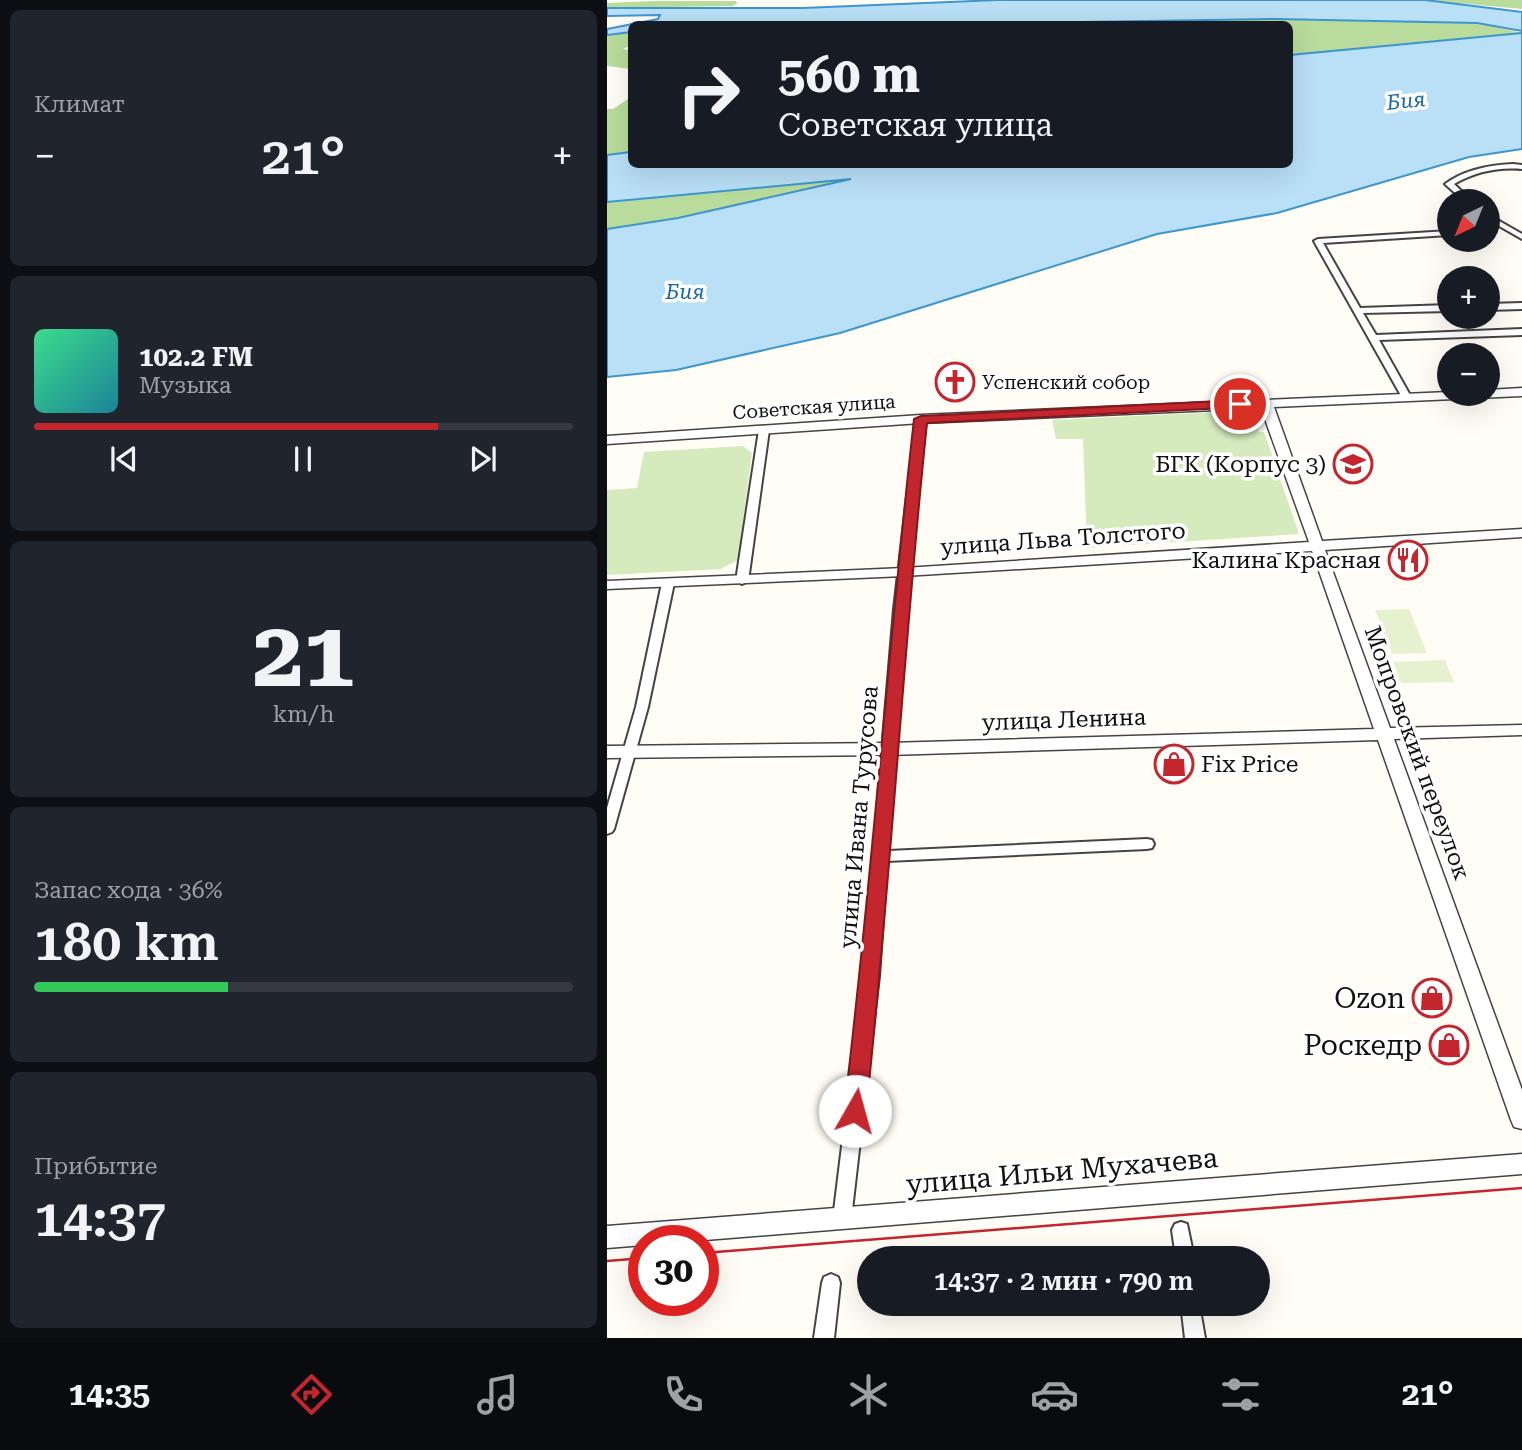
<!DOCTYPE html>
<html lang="ru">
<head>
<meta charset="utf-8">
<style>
  :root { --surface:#171b24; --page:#20242c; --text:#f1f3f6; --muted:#9ea1a6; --line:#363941; --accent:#c4262e }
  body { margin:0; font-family:"Roboto Serif",serif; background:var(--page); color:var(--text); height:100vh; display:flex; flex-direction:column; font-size:26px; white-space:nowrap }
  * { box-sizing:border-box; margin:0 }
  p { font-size:23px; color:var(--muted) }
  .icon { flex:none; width:38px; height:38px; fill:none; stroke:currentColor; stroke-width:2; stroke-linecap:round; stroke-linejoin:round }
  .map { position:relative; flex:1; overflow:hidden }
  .drawer { display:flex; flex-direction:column; gap:10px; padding:10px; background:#0d0f14; width:607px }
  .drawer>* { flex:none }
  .hud { position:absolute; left:21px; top:21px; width:665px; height:147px; border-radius:10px; box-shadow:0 7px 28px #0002; background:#171b24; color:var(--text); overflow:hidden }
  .needle { width:46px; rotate:223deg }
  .tools { position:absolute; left:830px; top:189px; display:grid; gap:14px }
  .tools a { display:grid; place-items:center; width:63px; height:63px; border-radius:50%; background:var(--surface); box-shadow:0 7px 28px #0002; font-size:35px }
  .speed { position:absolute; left:21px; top:1225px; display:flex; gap:14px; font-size:35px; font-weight:700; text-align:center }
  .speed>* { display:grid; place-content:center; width:91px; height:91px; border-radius:50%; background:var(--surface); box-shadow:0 7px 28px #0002; line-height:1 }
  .speed .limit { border:10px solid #d22; background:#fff; color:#111 }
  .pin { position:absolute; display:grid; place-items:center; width:60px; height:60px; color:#fff; margin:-30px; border:4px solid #fff; border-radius:50%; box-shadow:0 2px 7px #0007 }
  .me { position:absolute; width:77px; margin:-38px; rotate:7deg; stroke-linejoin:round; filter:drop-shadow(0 0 5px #0008) }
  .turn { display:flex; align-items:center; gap:24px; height:147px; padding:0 35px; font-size:32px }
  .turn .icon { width:91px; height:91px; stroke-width:2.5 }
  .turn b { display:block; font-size:49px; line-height:60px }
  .big { font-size:52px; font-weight:600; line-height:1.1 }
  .drawer .tile { flex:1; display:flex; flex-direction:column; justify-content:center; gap:10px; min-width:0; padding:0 24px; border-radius:10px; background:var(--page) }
  .drawer .dial { align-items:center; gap:0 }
  .dial b { font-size:91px; line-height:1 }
  .song { display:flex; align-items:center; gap:21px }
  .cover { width:84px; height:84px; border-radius:10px; background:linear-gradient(135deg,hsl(150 70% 55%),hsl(190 70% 35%)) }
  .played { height:7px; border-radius:4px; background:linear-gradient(90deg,var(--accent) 75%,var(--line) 75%) }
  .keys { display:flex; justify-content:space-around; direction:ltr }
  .heat { display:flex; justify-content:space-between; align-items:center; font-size:38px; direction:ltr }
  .charge { height:10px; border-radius:5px; background:linear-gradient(90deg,#34c759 36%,var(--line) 0) }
  .trip { position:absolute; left:250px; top:1246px; width:413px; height:70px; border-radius:35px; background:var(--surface); box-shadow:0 7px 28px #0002; font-weight:600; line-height:70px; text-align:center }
  .dock { display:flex; height:112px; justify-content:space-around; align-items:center; background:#090b0e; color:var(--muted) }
  .dock .icon { width:49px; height:49px }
  .dock .current { color:var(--accent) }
  .dock b { font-size:32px; color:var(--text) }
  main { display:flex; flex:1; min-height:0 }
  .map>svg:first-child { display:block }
</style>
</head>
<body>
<main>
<section class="drawer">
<div class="tile"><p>Климат</p>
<div class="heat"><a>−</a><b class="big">21°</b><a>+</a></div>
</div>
<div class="tile">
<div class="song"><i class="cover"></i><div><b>102.2 FM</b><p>Музыка</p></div></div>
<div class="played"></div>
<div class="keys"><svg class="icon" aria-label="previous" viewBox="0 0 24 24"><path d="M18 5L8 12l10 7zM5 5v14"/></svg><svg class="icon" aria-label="pause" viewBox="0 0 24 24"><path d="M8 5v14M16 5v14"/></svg><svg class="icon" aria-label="next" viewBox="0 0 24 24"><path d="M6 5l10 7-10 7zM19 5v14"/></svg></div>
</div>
<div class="tile dial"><b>21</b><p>km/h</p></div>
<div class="tile"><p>Запас хода · 36%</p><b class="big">180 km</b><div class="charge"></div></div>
<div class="tile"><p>Прибытие</p><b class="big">14:37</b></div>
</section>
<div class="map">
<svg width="915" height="1338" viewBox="0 0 915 1338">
  <rect width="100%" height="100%" fill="#fffdf5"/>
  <path fill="#d5ebbd" d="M633,411l17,12 2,9h5l35,102 -212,14 -4,-109h-27l-4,-19z
    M136,446l9,7 -14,107 -17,9 -114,6v-85l30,-2 7,-36z"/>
  <path fill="#b9dc9c" d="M818,0h97v9z
    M47,1h81l3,2 -6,3 -125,2v-5z
    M668,19l202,4 45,10 -232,22 -1,-31h-345z
    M24,32v13l-8,4 8,2v18l-24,-3v-31z
    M24,97v55l-24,3v-46h6z
    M250,178l-179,40 -71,11v-27z"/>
  <path fill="#e6f2cf" d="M802,609l18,44 -35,1 -17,-44z
    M838,660l9,22 -53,1 -8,-21z"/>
  <path fill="#b9e0f7" stroke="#3f96cf" stroke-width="2" d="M391,0h427l97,12v19l-45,-8 -202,-4 -331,5h-313v8l-24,3v-6l51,-10 2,-4 -53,1v-8h196z
    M915,33v116l-53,8 -192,56 -120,21 -317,99 -164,37 -69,7v-148l71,-11 173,-39 -244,23v-47l24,-3v12h658l1,-109z"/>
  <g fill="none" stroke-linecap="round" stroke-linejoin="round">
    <defs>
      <path id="minor" d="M906,164l9,1v4c-25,-2 -47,3 -68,15l18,17h-8l-19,-17c19,-14 44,-19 68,-20z
        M880,214l35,20v5l-35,-20z
        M842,231v4l-126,8 37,65 89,-3v6l-86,2 13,22 146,-6v6l-143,5 32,57 -5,3 -3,-1 -89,-158 4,-2z
        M915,303v6l-35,1v-6z
        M314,416l5,3 -20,190 -18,242 259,-12 5,1 2,4 -2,4 -5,1 -260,12 -8,115 -28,243 -3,6 -6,2 -6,-2 -3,-6 30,-243 31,-367 22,-190z
        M157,427l5,3 -21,151 -6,3 -6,-3 23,-151z
        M61,580l6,3 -26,124 -34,122 -2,3 -5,2v-26l29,-101 26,-124z
        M574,1222l6,2 7,34h-18l-4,-28 3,-6z
        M224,1274l7,3 2,6 -6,55h-20l8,-55 2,-6z
        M574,1304h18l6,34h-20z"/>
      <path id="tertiary" d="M915,388v8l-248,11 48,134 200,-12v8l-197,13 65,178 132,-3v10l-128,4 128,351v39l-8,-2 -3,-7 -133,-380 -489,15 -282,3v-12l282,-3 485,-14 -62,-178 -408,25 -297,13v-8l297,-13 405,-26 -48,-134 -340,15 -314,21v-8l314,-21 528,-23 38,2v-4z
        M915,1154v20l-829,67h-49v4l-37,3v-22z"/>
    </defs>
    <use href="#minor" stroke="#444" stroke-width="4"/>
    <use href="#tertiary" stroke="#444" stroke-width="3"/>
    <use href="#minor" fill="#fff" fill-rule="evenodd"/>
    <use href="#tertiary" fill="#fff" fill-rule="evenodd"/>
    <path stroke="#c4262e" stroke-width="2.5" d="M96,1253l819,-65
      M0,1261l37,-3"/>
  </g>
  <path fill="#c4262e" stroke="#7f191e" stroke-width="2" d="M633,400l4,1v6l-317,16c-24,229 -36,459 -61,688l-3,7 -8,2 -8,-2 -3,-7c28,-230 44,-461 70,-692l7,-3z"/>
  <defs>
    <symbol id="church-ring" viewBox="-11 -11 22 22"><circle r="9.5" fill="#fff" stroke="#c4262e" stroke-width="1.5"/><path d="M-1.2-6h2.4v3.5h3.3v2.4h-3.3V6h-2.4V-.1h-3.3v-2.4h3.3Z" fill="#c4262e"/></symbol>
    <symbol id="university-ring" viewBox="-11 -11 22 22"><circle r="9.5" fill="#fff" stroke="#c4262e" stroke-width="1.5"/><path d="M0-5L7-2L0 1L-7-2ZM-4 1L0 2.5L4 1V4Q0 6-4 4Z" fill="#c4262e"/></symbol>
    <symbol id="restaurant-ring" viewBox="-11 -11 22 22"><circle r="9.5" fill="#fff" stroke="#c4262e" stroke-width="1.5"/><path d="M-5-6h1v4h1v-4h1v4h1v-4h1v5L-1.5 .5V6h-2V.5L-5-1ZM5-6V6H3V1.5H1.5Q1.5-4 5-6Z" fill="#c4262e"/></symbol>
    <symbol id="shop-ring" viewBox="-11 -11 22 22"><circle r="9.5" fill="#fff" stroke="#c4262e" stroke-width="1.5"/><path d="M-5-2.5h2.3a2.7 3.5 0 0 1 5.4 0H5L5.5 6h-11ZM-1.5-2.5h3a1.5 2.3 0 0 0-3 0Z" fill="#c4262e"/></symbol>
  </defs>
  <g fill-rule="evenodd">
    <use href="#church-ring" x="326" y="360" width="44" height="44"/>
    <use href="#university-ring" x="724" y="442" width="44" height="44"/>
    <use href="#restaurant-ring" x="779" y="538" width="44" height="44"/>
    <use href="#shop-ring" x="545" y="742" width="44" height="44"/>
    <use href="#shop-ring" x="803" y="976" width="44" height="44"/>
    <use href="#shop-ring" x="820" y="1023" width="44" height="44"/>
  </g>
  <g text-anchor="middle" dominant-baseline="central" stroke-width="7" stroke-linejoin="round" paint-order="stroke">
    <g font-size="19" fill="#111" stroke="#fff" text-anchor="start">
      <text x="375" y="382">Успенский собор</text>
    </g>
    <g font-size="19" fill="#111" stroke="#fff">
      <text transform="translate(207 407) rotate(-4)">Советская улица</text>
    </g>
    <g font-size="21" font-style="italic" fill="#1768a6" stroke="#fff">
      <text transform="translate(799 101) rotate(-6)">Бия</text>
      <text x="78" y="292">Бия</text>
    </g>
    <g font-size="23" fill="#111" stroke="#fff" text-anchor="end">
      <text x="719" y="464">БГК (Корпус 3)</text>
      <text x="774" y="560">Калина Красная</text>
      <text x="594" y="764" text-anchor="start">Fix Price</text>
    </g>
    <g font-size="23" fill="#111" stroke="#fff">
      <text transform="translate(456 539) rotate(-4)">улица Льва Толстого</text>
      <text transform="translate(457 720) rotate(-2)">улица Ленина</text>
      <text transform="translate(810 753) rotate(70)">Мопровский переулок</text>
      <text transform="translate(252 817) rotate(-85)">улица Ивана Турусова</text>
    </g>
    <g font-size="28" fill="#111" stroke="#fff" text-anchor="end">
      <text x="798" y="998">Ozon</text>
      <text x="815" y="1045">Роскедр</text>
    </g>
    <g font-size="28" fill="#111" stroke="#fff">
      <text transform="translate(455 1171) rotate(-5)">улица Ильи Мухачева</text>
    </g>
  </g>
</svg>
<div class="tools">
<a><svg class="needle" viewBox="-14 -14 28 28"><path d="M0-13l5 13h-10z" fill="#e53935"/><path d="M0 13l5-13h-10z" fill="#9ea1a6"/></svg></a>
<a>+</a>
<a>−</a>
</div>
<div class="speed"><div class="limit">30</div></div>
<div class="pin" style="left:633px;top:404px;background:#d93025"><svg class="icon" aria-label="arrive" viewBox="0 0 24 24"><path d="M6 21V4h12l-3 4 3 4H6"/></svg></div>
<svg class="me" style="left:248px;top:1111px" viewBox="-20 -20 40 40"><circle r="19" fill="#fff"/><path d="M0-13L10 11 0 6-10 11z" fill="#c4262e"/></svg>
<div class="trip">14:37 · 2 мин · 790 m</div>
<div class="hud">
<div class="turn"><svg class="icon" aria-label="right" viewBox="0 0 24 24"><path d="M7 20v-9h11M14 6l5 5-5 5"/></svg><div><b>560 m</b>Советская улица</div></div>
</div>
</div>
</main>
<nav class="dock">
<b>14:35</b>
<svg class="icon current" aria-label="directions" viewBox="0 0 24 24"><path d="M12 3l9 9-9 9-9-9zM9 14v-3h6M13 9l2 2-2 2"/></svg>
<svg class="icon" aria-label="music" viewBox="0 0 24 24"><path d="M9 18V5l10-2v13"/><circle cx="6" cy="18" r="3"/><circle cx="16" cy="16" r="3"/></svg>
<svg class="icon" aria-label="phone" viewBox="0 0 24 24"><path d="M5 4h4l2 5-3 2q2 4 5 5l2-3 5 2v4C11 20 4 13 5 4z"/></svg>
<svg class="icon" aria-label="climate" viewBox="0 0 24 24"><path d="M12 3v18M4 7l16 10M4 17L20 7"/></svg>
<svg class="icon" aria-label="car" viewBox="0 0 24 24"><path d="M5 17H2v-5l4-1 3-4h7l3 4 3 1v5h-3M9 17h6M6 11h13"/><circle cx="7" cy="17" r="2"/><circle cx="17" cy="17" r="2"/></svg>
<svg class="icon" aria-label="filters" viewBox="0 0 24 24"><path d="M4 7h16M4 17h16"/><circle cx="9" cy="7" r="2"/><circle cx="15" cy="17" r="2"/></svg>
<b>21°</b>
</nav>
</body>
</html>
